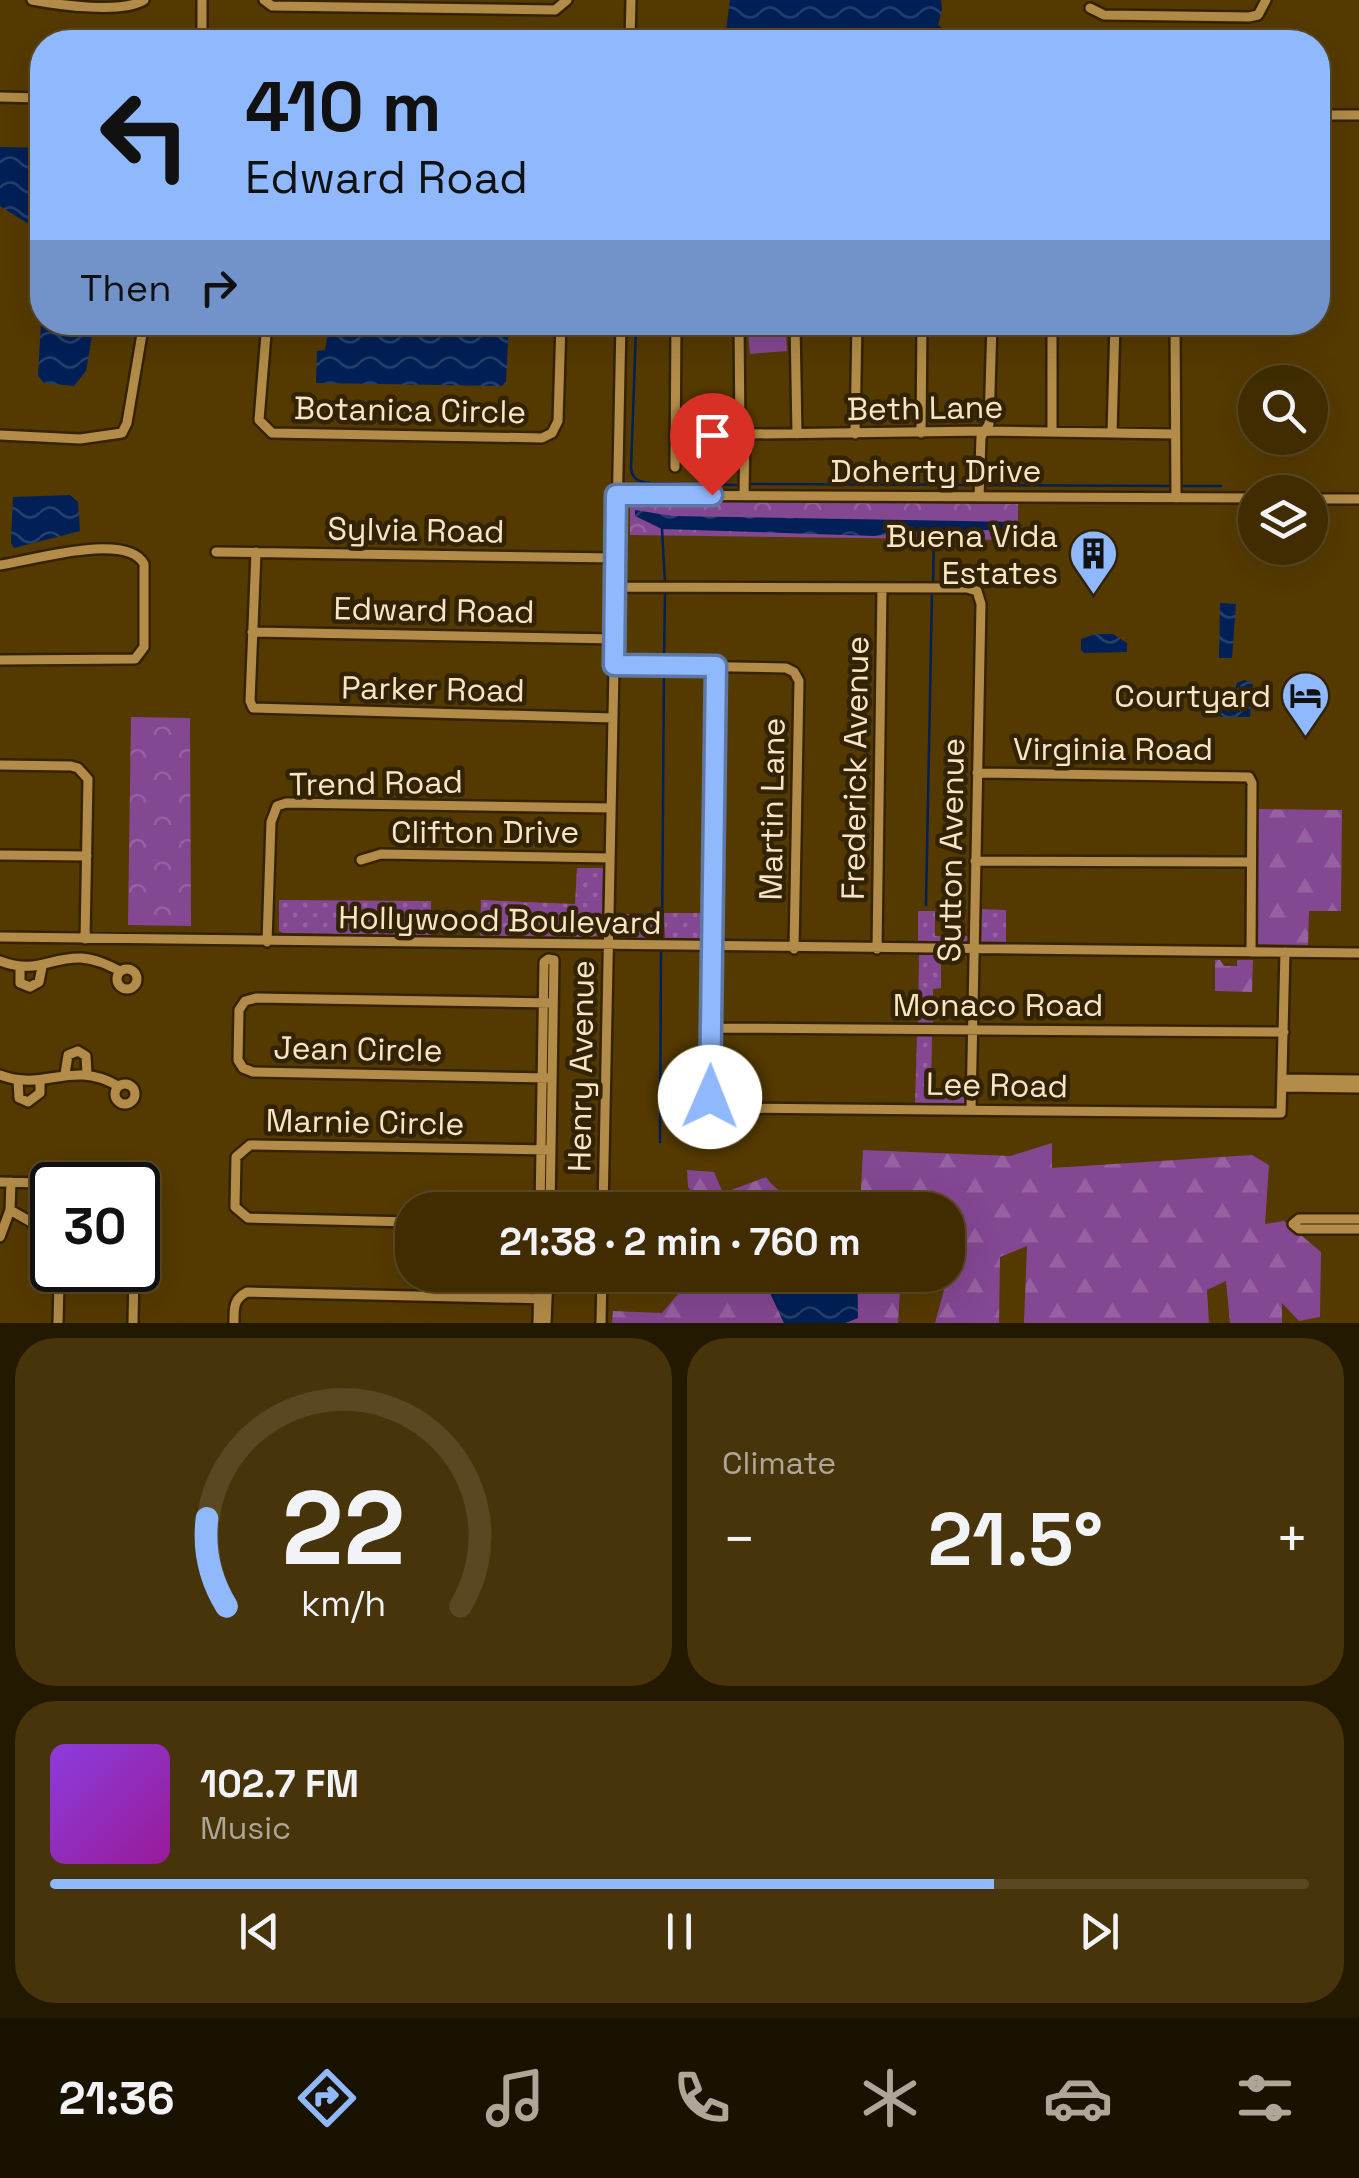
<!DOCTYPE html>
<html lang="en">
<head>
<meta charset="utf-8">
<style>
  :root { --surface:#402c00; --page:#47340a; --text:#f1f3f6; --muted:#aea799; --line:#594822; --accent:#8fb8fd }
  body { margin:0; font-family:"Space Grotesk",sans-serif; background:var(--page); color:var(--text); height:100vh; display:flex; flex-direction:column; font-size:38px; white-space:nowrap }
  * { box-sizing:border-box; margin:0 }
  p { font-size:32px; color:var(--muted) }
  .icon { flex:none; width:55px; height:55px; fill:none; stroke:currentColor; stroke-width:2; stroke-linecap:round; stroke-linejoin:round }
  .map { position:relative; height:1323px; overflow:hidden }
  .panel { display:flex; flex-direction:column; gap:15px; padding:15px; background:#231800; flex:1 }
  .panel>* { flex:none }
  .top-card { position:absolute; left:30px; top:30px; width:1300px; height:305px; border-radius:40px; box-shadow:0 10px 40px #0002,0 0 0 2px var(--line); background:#8fb8fd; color:#111; overflow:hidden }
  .tools { position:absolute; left:1238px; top:365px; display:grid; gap:20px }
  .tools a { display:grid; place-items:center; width:90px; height:90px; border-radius:50%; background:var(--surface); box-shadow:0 10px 40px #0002,0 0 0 2px var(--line); font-size:50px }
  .speed { position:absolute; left:30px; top:1162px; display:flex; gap:20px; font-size:50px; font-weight:700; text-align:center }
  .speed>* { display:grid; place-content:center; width:130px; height:130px; border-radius:50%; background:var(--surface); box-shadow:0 10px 40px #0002,0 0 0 2px var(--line); line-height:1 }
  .speed .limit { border:5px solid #111; border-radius:15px; background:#fff; color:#111 }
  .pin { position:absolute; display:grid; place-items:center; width:85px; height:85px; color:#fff; margin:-102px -42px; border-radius:50% 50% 50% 0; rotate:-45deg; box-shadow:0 0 10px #0007 }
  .pin .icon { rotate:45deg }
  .me { position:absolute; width:110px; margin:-55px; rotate:1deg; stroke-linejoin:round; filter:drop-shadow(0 0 8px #0008) }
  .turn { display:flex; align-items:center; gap:35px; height:210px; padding:0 50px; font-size:45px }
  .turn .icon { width:130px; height:130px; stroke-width:2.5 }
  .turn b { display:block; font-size:70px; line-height:85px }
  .then { display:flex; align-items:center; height:95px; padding:0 50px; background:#0003; gap:20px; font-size:38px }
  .big { font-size:75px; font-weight:600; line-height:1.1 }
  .panel .card { flex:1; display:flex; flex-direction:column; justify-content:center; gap:15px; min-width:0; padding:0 35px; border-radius:40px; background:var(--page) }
  .panel .dial { align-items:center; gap:0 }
  .dial svg { height:260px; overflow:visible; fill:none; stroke:var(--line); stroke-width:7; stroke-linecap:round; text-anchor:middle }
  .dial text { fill:var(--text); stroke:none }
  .song { display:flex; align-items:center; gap:30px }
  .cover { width:120px; height:120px; border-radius:15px; background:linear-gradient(135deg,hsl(270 70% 55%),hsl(300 70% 35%)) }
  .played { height:10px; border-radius:5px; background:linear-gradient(90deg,var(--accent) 75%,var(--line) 75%) }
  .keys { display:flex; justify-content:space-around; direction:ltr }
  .heat { display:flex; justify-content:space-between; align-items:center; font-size:55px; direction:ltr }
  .panel .tiles { flex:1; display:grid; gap:15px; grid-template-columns:1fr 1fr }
  .card:last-child { grid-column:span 2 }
  .trip { position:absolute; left:395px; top:1192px; width:570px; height:100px; border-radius:40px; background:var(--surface); box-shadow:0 10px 40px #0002,0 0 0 2px var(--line); font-weight:600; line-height:100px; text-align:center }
  .tabs { display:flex; height:160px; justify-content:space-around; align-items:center; background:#1a1200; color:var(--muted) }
  .tabs .icon { width:70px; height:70px }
  .tabs .current { color:var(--accent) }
  .tabs b { font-size:45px; color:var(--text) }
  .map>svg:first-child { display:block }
</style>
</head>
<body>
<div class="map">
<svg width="1359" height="1323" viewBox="0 0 1359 1323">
  <defs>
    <pattern id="grass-dots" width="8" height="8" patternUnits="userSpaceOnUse" patternTransform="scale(2.5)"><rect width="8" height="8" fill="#844792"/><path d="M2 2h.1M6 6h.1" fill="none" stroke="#9661a0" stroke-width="1.8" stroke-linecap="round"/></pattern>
    <pattern id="forest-firs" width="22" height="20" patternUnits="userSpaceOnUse" patternTransform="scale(2.5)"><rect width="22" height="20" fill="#844792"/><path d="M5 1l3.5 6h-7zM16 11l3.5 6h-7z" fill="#9661a0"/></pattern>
    <pattern id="park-crowns" width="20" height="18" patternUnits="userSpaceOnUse" patternTransform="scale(2.5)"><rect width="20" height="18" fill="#844792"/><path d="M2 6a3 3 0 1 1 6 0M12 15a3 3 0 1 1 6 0" fill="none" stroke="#9661a0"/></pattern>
    <pattern id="water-waves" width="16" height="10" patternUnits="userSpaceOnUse" patternTransform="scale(2.5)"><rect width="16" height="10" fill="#002057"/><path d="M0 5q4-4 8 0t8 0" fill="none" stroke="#26406e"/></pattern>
  </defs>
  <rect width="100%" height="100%" fill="#553a00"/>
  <path fill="url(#grass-dots)" d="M577,868h26l-1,66 -11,3 -111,-1 1,-36 94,4z
    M279,900l152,1v34l-148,-2 -4,-2z
    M979,909l27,1v35h-20l-6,-4z
    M918,911h17v25h35v3l-5,5h-47z
    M664,913h44l-1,26 -42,2z
    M614,914h39l1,26h-33l-7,-8z
    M919,955h22v33l-8,1v36h-15z
    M917,1034h15l-1,56 10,8 13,-9 13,11 -3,4 -49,2z"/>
  <path fill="url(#forest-firs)" d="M1257,809l85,1 -1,101h-32l-1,34 -52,-1z
    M1215,960h5l4,6h13v-6h16l-1,32 -37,-1z
    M1052,1143v25l200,-13 17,10 -4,59 19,-3 37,31 -1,65 -21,4 -17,-18v20h-52l-4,-42 -19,9 2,33h-185l3,-77 -27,11 -1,66h-64l13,-48v-65h-91l3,-3 3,-57 147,6z
    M687,1170l27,2 9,21 43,-16c14,21 32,18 51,33h-110l-19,-23z
    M694,1275h75l-5,5 20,43h-172l1,-12 49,2z
    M857,1275h36l7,16 -2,32h-53l13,-5z"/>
  <path fill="url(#park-crowns)" d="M630,500l388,4v36l-388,-5z
    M131,717l59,1 1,208 -63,-1z"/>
  <path fill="#844792" d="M786,332l1,19 -37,3 -2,-20z"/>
  <path fill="url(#water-waves)" d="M730,0h211l1,9 -4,16 11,8 1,8 -222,1 -2,-11z
    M0,147l42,1v93l-10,-15 -32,-20z
    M42,305v17l52,1 -8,48 -12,15 -30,-3 -6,-7z
    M391,323l10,3 25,-4 83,1 -3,58 -4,5 -186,-3 1,-32 8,-1 5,-27z
    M70,495l8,7 2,29 -66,17 -3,-5 2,-46z
    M635,510l37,6 345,6 -1,10 -29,-2 -53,4 -23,-3 -37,5 -212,-7 -27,-13z
    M1220,603l16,1 -4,54h-13z
    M1095,634h18l14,9v9l-43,1 -3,-3v-11z
    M1244,680l9,3 -3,34h-30l-1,-7 12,-4 6,-23z
    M769,1275h88l1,43 -13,5h-61l-20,-43z"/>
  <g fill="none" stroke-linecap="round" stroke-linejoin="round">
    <path stroke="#002057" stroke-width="2.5" d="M636,329l-5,140c2,12 9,13 20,14l85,2
      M750,484l226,1
      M985,485l185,1
      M1181,486h40
      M662,529l3,54
      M933,584l1,-50
      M664,660l1,-69
      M926,905l6,-313
      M662,940l2,-270
      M660,1142l1,-194"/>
    <defs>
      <path id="minor" d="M32,0c27,5 90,14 112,0
        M264,0l8,6 283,4 12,-10
        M1090,8l14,7 145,2 9,-2 8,-15
        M202,42v-42
        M630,42l1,-42
        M0,97l42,1
        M1318,115h41
        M267,322l-8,98 13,13 270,5 10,-5 6,-12 3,-99
        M621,323h554l1,175
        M739,323l1,111
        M795,323l2,111
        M1052,323v109
        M921,433l1,-110
        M1112,433l3,-110
        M855,434l2,-111
        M0,435l80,4 42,-6 5,-10 17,-101
        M675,435l310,-4 190,3
        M675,467l1,-144
        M616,495l639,3
        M744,495l1,-61
        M979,497l2,-60 8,-13 3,-101
        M1310,499h49
        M216,552l400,6
        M256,552l-6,149 3,7 360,10
        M0,565c30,-4 127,-34 144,-1v83l-9,12 -135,1
        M616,587l351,1 10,3 4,13 -10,506
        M252,632l363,7
        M614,665l172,3 8,4 5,9 -5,268
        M716,667l-3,437 8,4 560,5 4,-161
        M0,765l71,1 7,2 10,11 -3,160
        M977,773l272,4 3,6 -1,169
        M0,855l87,1
        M361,860l20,-6 229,4
        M975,861l275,1
        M0,937l1359,16
        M267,942l4,-120 6,-16 9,-3 325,5
        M877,949l5,-361
        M0,961c37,14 49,-4 81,-3 15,1 27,7 39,13
        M20,967v16l10,4 9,-5 3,-15
        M117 979a10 10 0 1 1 20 0a10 10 0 1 1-20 0Z
        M712,1028l572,4
        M65,1074l3,-19 10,-4 8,5 1,18
        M0,1075c46,17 71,-16 118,11
        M550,1078l-297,-6 -10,-4 -5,-8 1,-50 6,-9 11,-3 296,5
        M1282,1079l77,1
        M18,1081l1,17 9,4 12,-9v-12
        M115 1094a10 10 0 1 1 20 0a10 10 0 1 1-20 0Z
        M1282,1087l77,1
        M0,1182l127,3
        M10,1210l21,12 21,31
        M540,1210l4,-248 4,-3 6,1 -4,250
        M603,1210l18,-888
        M412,1222l-164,-4 -13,-11 1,-50 14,-12 300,5
        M1293,1224l6,-5h60
        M1293,1224l6,5h60
        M0,1237l10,-27 1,-28
        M56,1270l3,14 -1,39
        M59,1284l75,1
        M133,1323l1,-53
        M234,1323c0,-14 -1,-24 13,-31l300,7
        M538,1323l1,-48
        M546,1323l2,-48
        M601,1323l1,-48"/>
    </defs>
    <use href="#minor" stroke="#352200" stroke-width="14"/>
    <use href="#minor" stroke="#b28c48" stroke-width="9"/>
  </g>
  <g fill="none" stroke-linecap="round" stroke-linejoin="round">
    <defs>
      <path id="route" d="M710,1097l6,-431 -102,-1 2,-170h96"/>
    </defs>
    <use href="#route" stroke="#5d78a4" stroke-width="25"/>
    <use href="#route" stroke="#8fb8fd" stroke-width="18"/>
  </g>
  <defs>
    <symbol id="building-pin" viewBox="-11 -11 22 30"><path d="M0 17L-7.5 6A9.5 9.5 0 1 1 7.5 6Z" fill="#8fb8fd" stroke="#332306"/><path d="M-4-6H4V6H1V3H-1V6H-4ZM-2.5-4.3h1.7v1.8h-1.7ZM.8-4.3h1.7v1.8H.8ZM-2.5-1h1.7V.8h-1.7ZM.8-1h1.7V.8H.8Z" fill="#111"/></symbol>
    <symbol id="hotel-pin" viewBox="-11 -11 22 30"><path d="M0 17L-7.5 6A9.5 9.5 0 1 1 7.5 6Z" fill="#8fb8fd" stroke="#332306"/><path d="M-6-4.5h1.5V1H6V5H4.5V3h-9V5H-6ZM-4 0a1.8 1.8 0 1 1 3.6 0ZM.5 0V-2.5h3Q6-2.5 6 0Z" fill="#111"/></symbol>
  </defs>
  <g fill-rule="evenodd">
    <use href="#building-pin" x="1066" y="526" width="55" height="75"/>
    <use href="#hotel-pin" x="1278" y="668" width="55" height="75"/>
  </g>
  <g text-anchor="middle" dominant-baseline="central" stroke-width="9" stroke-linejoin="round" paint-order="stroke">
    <g font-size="32" fill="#f9e5c3" stroke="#332306">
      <text transform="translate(925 408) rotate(-1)">Beth Lane</text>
      <text transform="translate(410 410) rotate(1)">Botanica Circle</text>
      <text x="936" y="471">Doherty Drive</text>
      <text transform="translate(416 530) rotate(1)">Sylvia Road</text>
      <text transform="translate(434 610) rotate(1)">Edward Road</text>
      <text transform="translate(433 689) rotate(1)">Parker Road</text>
      <text x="1113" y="749">Virginia Road</text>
      <text transform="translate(855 768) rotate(-89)">Frederick Avenue</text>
      <text transform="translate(376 783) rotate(-1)">Trend Road</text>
      <text transform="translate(772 809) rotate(-89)">Martin Lane</text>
      <text x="485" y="832">Clifton Drive</text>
      <text transform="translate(951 850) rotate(-89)">Sutton Avenue</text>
      <text transform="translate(500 920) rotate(1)">Hollywood Boulevard</text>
      <text x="998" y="1005">Monaco Road</text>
      <text transform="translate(358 1049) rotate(1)">Jean Circle</text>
      <text transform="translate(581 1066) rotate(-89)">Henry Avenue</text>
      <text transform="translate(997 1085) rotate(1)">Lee Road</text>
      <text transform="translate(365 1122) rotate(1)">Marnie Circle</text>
    </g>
    <g font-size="32" fill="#f9e5c3" stroke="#332306" text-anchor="end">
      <text x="1058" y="536">Buena Vida<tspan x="1058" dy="37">Estates</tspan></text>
      <text x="1271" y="696">Courtyard</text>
    </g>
  </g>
</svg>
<div class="tools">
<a><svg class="icon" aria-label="search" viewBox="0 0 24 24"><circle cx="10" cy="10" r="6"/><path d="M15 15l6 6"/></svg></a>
<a><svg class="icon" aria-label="layers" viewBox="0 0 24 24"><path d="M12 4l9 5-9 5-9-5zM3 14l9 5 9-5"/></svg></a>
</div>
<div class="speed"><div class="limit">30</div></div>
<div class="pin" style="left:712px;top:495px;background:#d93025"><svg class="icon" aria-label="arrive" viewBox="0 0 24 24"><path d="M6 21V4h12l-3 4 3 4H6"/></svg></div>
<svg class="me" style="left:710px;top:1097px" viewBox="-20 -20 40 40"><circle r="19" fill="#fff"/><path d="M0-13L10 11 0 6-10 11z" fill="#8fb8fd"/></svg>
<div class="trip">21:38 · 2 min · 760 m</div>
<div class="top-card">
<div class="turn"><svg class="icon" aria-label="left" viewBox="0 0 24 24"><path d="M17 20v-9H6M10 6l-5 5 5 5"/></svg><div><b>410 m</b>Edward Road</div></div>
<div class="then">Then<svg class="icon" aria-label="right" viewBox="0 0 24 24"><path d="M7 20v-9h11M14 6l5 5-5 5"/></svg></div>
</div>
</div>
<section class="panel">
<div class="tiles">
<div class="card dial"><svg viewBox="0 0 100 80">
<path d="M14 69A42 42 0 1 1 86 69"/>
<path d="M14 69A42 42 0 0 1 8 42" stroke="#8fb8fd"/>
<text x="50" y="56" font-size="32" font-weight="700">22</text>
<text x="50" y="72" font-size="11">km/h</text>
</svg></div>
<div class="card"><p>Climate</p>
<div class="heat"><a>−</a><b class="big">21.5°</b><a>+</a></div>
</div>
<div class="card">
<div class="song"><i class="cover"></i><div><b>102.7 FM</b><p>Music</p></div></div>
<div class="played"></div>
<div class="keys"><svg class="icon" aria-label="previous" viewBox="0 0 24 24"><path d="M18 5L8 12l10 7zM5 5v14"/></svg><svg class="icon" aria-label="pause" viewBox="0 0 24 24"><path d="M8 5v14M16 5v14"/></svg><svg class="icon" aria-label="next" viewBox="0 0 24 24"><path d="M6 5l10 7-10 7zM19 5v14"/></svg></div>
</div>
</div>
</section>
<nav class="tabs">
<b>21:36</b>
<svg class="icon current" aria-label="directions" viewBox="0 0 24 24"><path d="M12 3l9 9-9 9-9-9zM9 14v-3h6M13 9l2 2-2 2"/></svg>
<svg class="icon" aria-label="music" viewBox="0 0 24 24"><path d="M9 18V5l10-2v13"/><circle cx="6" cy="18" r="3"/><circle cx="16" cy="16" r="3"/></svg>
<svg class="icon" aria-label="phone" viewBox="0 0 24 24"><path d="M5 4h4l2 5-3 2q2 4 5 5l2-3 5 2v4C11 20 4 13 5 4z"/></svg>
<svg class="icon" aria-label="climate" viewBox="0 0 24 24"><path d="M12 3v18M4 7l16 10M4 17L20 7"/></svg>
<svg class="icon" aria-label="car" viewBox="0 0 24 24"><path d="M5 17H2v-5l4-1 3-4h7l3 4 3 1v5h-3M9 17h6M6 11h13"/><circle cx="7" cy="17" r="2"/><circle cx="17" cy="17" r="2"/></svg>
<svg class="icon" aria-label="filters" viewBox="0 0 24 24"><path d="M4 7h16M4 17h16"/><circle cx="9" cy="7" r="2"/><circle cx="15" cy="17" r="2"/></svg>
</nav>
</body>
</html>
